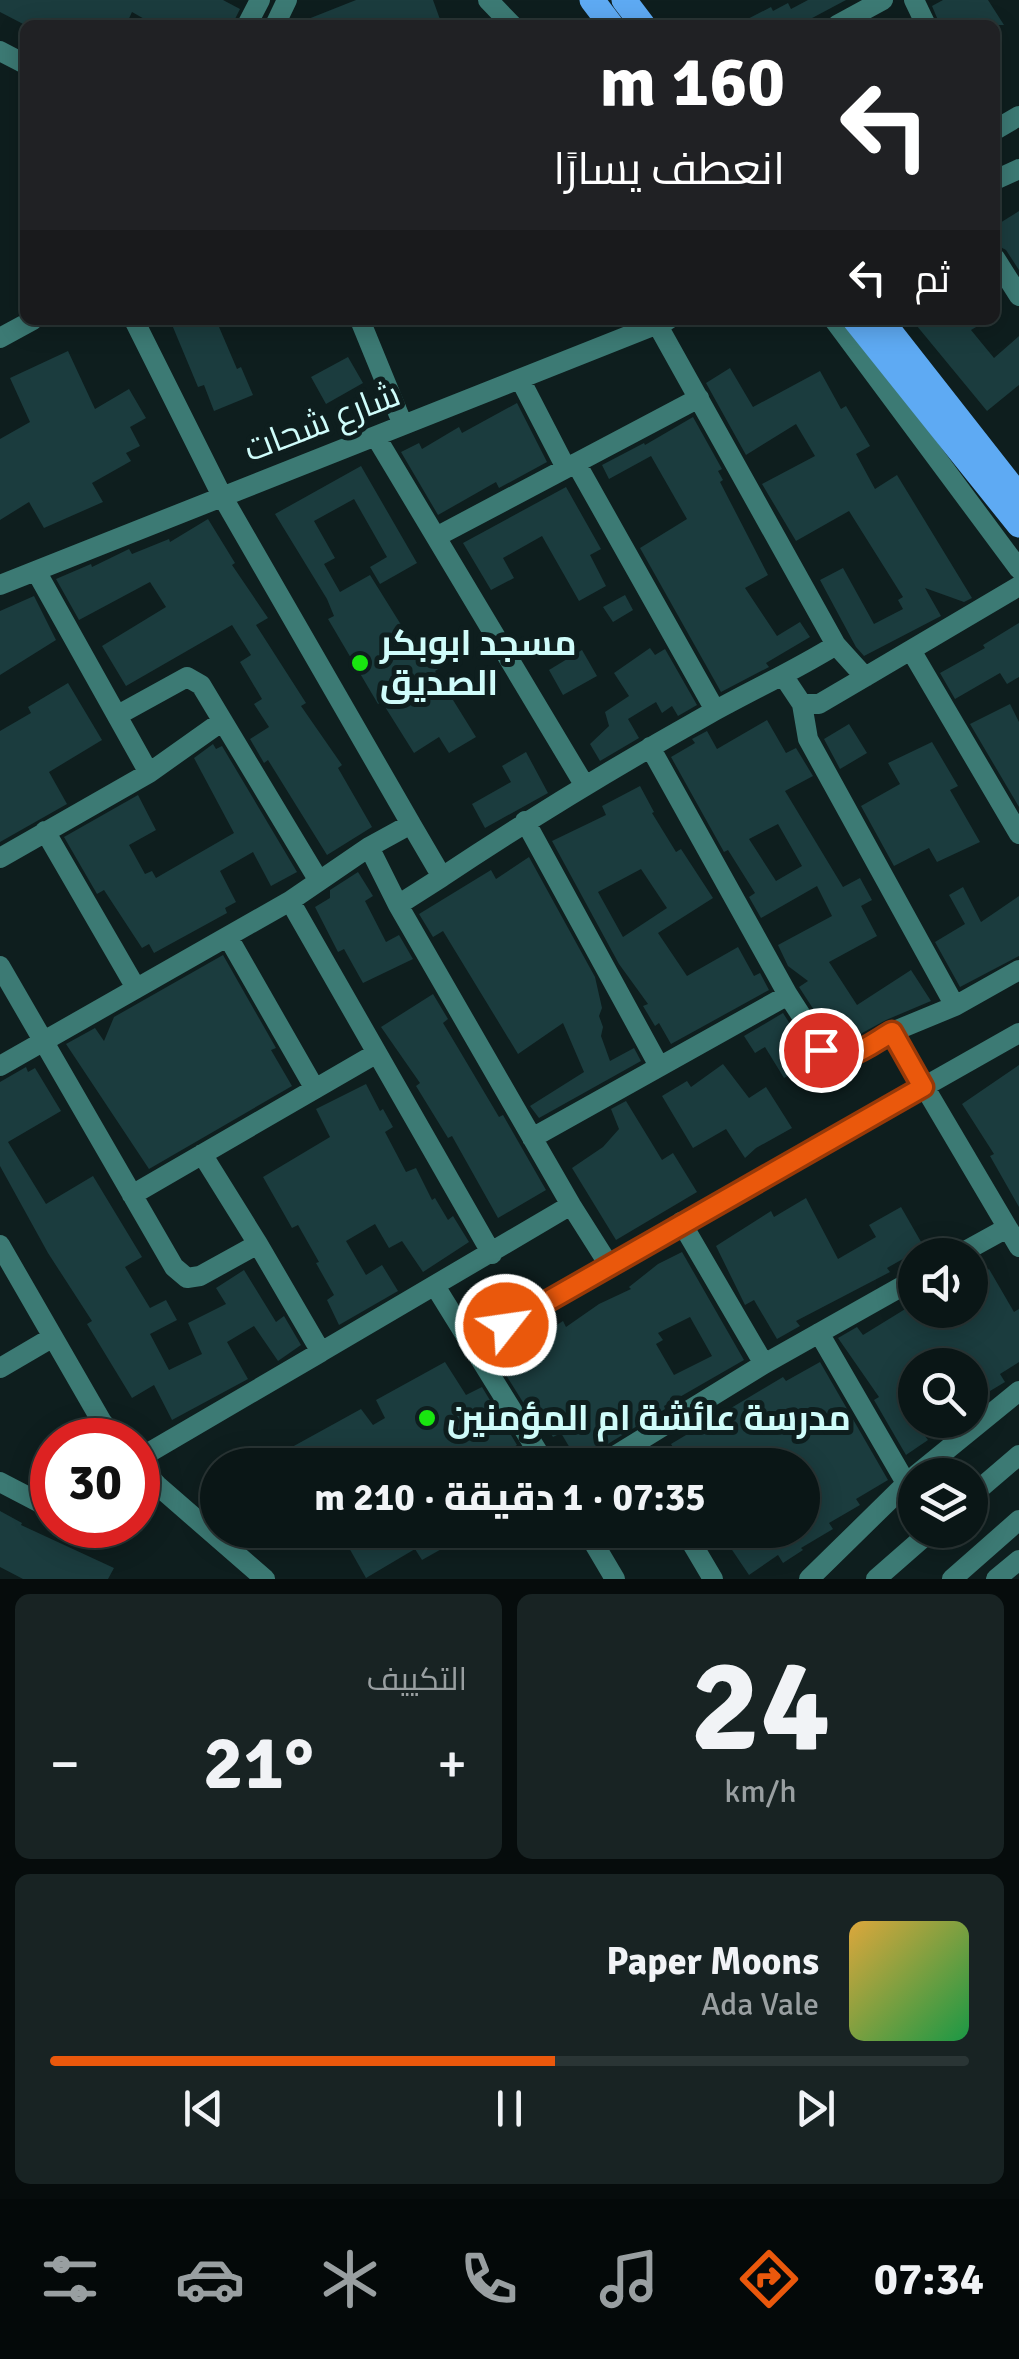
<!DOCTYPE html>
<html lang="ar">
<head>
<meta charset="utf-8">
<style>
  :root { --surface:#0a1616; --page:#182323; --text:#f1f3f6; --muted:#999fa1; --line:#2a3535; --accent:#ea580c }
  body { margin:0; font-family:Signika,Cairo,sans-serif; background:var(--page); color:var(--text); direction:rtl; height:100vh; display:flex; flex-direction:column; font-size:38px; white-space:nowrap }
  * { box-sizing:border-box; margin:0 }
  p { font-size:32px; color:var(--muted) }
  .icon { flex:none; width:55px; height:55px; fill:none; stroke:currentColor; stroke-width:2; stroke-linecap:round; stroke-linejoin:round }
  .map { position:relative; height:1579px; overflow:hidden; direction:ltr }
  .side { display:flex; flex-direction:column; gap:15px; padding:15px; background:#060c0c; flex:1 }
  .side>* { flex:none }
  .top-card { position:absolute; left:20px; top:20px; width:980px; height:305px; border-radius:15px; box-shadow:0 5px 25px #0003,0 0 0 2px var(--line); direction:rtl; background:#202124; color:#fff; overflow:hidden }
  .fabs { position:absolute; left:898px; top:1238px; display:grid; gap:20px }
  .fabs a { display:grid; place-items:center; width:90px; height:90px; border-radius:50%; background:var(--surface); box-shadow:0 5px 25px #0003,0 0 0 2px var(--line); font-size:50px }
  .speed { position:absolute; left:30px; top:1418px; display:flex; gap:20px; font-size:50px; font-weight:700; text-align:center }
  .speed>* { display:grid; place-content:center; width:130px; height:130px; border-radius:50%; background:var(--surface); box-shadow:0 5px 25px #0003,0 0 0 2px var(--line); line-height:1 }
  .speed .limit { border:15px solid #d22; background:#fff; color:#111 }
  .pin { position:absolute; display:grid; place-items:center; width:85px; height:85px; color:#fff; margin:-42px; border:5px solid #fff; border-radius:50%; box-shadow:0 2px 10px #0007 }
  .me { position:absolute; width:110px; margin:-55px; rotate:60deg; stroke-linejoin:round; filter:drop-shadow(0 0 8px #0008) }
  .turn { display:flex; align-items:center; gap:35px; height:210px; padding:0 50px; font-size:45px }
  .turn .icon { width:130px; height:130px; stroke-width:2.5 }
  .turn b { display:block; font-size:70px; line-height:85px }
  .then { display:flex; align-items:center; height:95px; padding:0 50px; background:#0003; gap:20px; font-size:38px }
  .big { font-size:75px; font-weight:800; line-height:1.1 }
  .side .tile { flex:1; display:flex; flex-direction:column; justify-content:center; gap:15px; min-width:0; padding:0 35px; border-radius:15px; background:var(--page) }
  .side .dial { align-items:center; gap:0 }
  .dial b { font-size:130px; line-height:1 }
  .song { display:flex; align-items:center; gap:30px }
  .cover { width:120px; height:120px; border-radius:15px; background:linear-gradient(135deg,hsl(40 70% 55%),hsl(140 70% 35%)) }
  .played { height:10px; border-radius:5px; background:linear-gradient(90deg,var(--accent) 55%,var(--line) 55%) }
  .keys { display:flex; justify-content:space-around; direction:ltr }
  .heat { display:flex; justify-content:space-between; align-items:center; font-size:55px; direction:ltr }
  .side .tiles { flex:1; display:grid; gap:15px; grid-template-columns:1fr 1fr }
  .tile:last-child { grid-column:span 2 }
  .trip { position:absolute; left:200px; top:1448px; width:620px; height:100px; border-radius:50px; background:var(--surface); box-shadow:0 5px 25px #0003,0 0 0 2px var(--line); font-weight:800; line-height:100px; text-align:center; direction:rtl }
  .tab-bar { display:flex; height:160px; justify-content:space-around; align-items:center; background:#040909; color:var(--muted) }
  .tab-bar .icon { width:70px; height:70px }
  .tab-bar .selected { color:var(--accent) }
  .tab-bar b { font-size:45px; color:var(--text) }
  .map>svg:first-child { display:block }
</style>
</head>
<body>
<div class="map">
<svg width="1019" height="1579" viewBox="0 0 1019 1579">
  <rect width="100%" height="100%" fill="#0e1e1e"/>
  <path fill="#1b3c3e" fill-rule="evenodd" d="M0,0h223l17,9 -8,16h-77l-23,-13 -6,13h-101l-25,-13z
    M356,0h77l9,25h-149z
    M808,0h38l-47,25h-63l35,-18 2,4 15,-8 3,6z
    M943,0h45l16,25h-64l-8,-19z
    M1019,211v59l-13,-20 -11,-6v-18z
    M170,320h46l21,49 4,-2 12,28 -39,16 -10,-26 -6,2z
    M912,320h76l-17,10 23,28 25,-22v49l-32,26z
    M68,351l27,58 34,-20 17,29 -16,9 10,19 -14,7 5,8 -39,22 11,19 -59,26 -15,-26 -29,18v-81l30,-17 -20,-44z
    M348,357l15,26 -37,21 -15,-27z
    M730,368l23,39 67,-36 21,38 5,-3 24,40 -14,8 19,35 22,-14 75,123 -8,4 -39,-14 16,28 -77,40 -8,-9 -36,-67 23,-12 31,56 29,-15 -5,-9 5,-3 -54,-86 -53,30 -34,-57 53,-28 -19,-32 -50,31 -40,-72z
    M517,403l30,59 -48,26 -3,-6 -58,33 -37,-63 18,-9 3,6 37,-22 3,6z
    M693,417l29,52 -4,2 5,9 -3,2 48,93 -23,13 32,48 23,-14 10,15 -44,26 3,4 -48,25 -81,-144 47,-29 -36,-63 -42,23 -7,-14 42,-22 1,2z
    M361,466l56,97 -37,21 -10,-17 17,-10 -33,-58 -40,22 21,37 -11,6 16,28 30,-17 48,77 26,-18 14,23 -23,14 41,66 -27,16 -10,-16 -25,16 -32,-51 -4,2 -50,-85 6,-3 -7,-17 -52,-85z
    M566,487l35,62 -11,6 16,31 -27,15 -37,-65 -39,22 11,20 -23,12 -28,-47z
    M208,519l27,44 -3,2 36,53 -12,7 50,78 -5,3 41,59 -4,3 34,59 -45,28 -59,-95 -4,3 -14,-24 19,-12 -15,-23 8,-5 -22,-37 11,-7 -19,-30 -106,61 -24,-40 64,-39 -16,-25 -71,38 -23,-41 35,-15 1,3 37,-18 3,5 37,-15 1,3z
    M625,595l8,15 -20,12 -10,-15z
    M34,596l22,44 -56,35v-64z
    M1019,623v54l-12,7 -7,-11 -45,26 -15,-26 45,-25 -2,-3z
    M650,648l5,7 10,-6 32,56 -19,11 -6,-10 -10,7 -6,-11 -28,17 11,19 -39,23 -10,-17 19,-18 -4,-14 24,-16 -15,-23z
    M582,650l15,26 -34,19 -14,-25z
    M68,683l34,57 -53,32 18,32 -67,38v-111l31,-18 -3,-6z
    M1010,704l9,18v85l-49,-83z
    M767,720l19,33 10,-5 17,28 -28,15 58,96 17,-9 12,22 -11,6 16,30 -48,26 28,43 54,-35 20,31 -45,19 -46,25 -4,-1 -37,-57 9,-6 -20,-15 -10,-21 54,-29 -15,-30 -56,32 -12,-21 6,-4 -27,-43 -4,2 -53,-95 24,-14 -3,-4 15,-8 10,18zM778,824l24,42 -26,15 -27,-42z
    M849,724l18,29 -27,16 -16,-30z
    M932,742l26,44 -8,4 30,52 -43,20 -8,-14 -35,18 -33,-60 39,-22 -12,-21z
    M213,744l3,5 6,-3 75,126 -26,14 -18,-34 -33,19 16,31 -11,6 2,5 -73,40 -5,-9 -7,4 -38,-58 -7,4 -33,-57 74,-42 18,35 -27,15 16,29 7,-3 4,7 78,-45 -40,-75z
    M526,752l22,41 -63,35 -13,-24 39,-22 -9,-16z
    M640,786l14,26 -2,1 24,39 5,-3 32,49 -55,35 29,43 51,-29 16,29 6,-3 9,17 -98,54 -12,-21 -4,3 -12,-20 5,-2 -29,-40 -67,-123 54,-26 -4,-9zM641,869l26,39 -44,29 -25,-45z
    M529,857l66,120 7,31 -3,8 4,11 -2,9 9,25 24,-13 7,13 -102,57 -9,-12 54,-34 -21,-49 -45,31 -75,-123 -10,6 -14,-23 72,-44 5,9z
    M358,872l15,24 -8,5 21,41 13,-7 14,24 -50,24 -19,-34 -6,3 -23,-45 15,-9v-8z
    M963,887l18,35 38,-26v60l-59,31 -25,-45 30,-18 -16,-29z
    M223,955l53,93 -5,2 21,36 -143,83 -83,-125 29,-16 9,13 10,-24z
    M433,994l15,25 -5,4 15,25 41,69 4,-2 43,75 -48,28 -46,-82 -4,2 -32,-52 4,-3 -39,-56z
    M783,1013l20,31 -13,7 11,18 -17,9 -19,-31 -10,6 -11,-17z
    M723,1064l26,34 17,-11 26,41 -36,20 -11,10 -19,-29 -33,19 -31,-52 25,-15 4,6z
    M1019,1065v142l-29,-51 4,-2 -32,-50z
    M26,1067l2,5 7,-4 26,43 -53,31 38,62 47,-28 49,81 -17,10 25,41 16,-8 11,20 -27,14 19,36 33,-16 -14,-31 38,-19 -10,-16 28,-18 32,52 8,-6 17,29 -23,16 -24,-35 -27,16 21,37 -76,41 -18,-35 -22,13 -45,-74 5,-3 -44,-68 -48,-87v-84z
    M366,1084l14,27 3,-2 10,18 -8,5 21,40 10,-4 16,32 3,-2 13,22 5,-4 16,26 -46,30 -21,-31 -13,7 -14,-24 -29,17 20,34 16,-10 16,26 -59,34 -12,-25 7,-5 -18,-32 3,-1 -21,-37 -6,3 -29,-51 67,-40 -14,-28z
    M626,1101l36,59 11,-7 24,39 -81,48 -44,-72 31,-21 16,-18 -8,-20z
    M806,1198l32,61 38,-22 -7,-12 32,-18 23,40 -37,21 3,4 -94,49 4,5 -23,13 -23,-39 -9,5 -29,-59 55,-35 3,6z
    M682,1252l62,108 -80,46 1,3 -72,44 -6,11 -7,1 -19,-32 -8,4 -6,-10 -6,4 -35,-56 6,-4 -8,-13 59,-37 3,6 33,-23 32,-15 -2,-2 29,-23zM690,1317l22,39 -38,19 -18,-31 7,-4 -5,-7z
    M989,1269l25,43 5,-3v53l-19,12 5,8 -35,21v-38h-55v55h36l-26,16 3,4 -22,15 -32,-55 5,-3 -41,-59 19,-11 6,8 52,-32v7h55v-30z
    M445,1362l21,33 16,-8 35,58 -32,20h-183l-10,-18 69,-38 12,16 12,-7 -9,-18z
    M820,1362l68,118 -32,19 4,6 -31,18 4,6 -32,19 2,2 -20,13 -5,-8 -29,20 -23,-34 17,-11h59v-65h-117l-14,-21 112,-67 3,4z
    M0,1511l22,12 -1,2 93,43 -6,11h-85l-23,-12z
    M339,1530h136l-53,30 -7,-11 -49,29z"/>
  <g fill="none" stroke-linecap="round" stroke-linejoin="round">
    <path stroke="#3c7a74" stroke-width="20" d="M488,0l24,25
      M914,0l12,25
      M247,25l13,-25
      M275,25l12,-25
      M837,25l46,-25
      M0,51l25,13
      M995,130l24,-14
      M995,180l24,-11
      M995,258l24,38
      M360,320l43,105
      M834,320l185,249
      M657,324l179,321 29,32 -46,27h-17l-18,-27
      M0,338l33,-18
      M520,379l46,89
      M376,437l209,349
      M576,463l139,247
      M436,537l263,-139
      M36,571l113,202
      M0,585l668,-265
      M912,652l107,182
      M865,677l154,-91
      M802,704l6,35 147,267
      M118,715l69,-38 14,8 118,196
      M650,747l138,248 40,62 15,2 49,-27 63,-26 64,-36
      M525,821l134,245
      M45,831l91,157
      M0,858l149,-85 72,-51
      M442,877c87,-58 176,-112 267,-163 43,-24 85,-43 127,-69
      M290,901l202,353
      M398,905l44,-28 -31,-53
      M228,937l87,152
      M0,966l174,301 13,11 13,-2 58,-32 -56,-90
      M892,1032l127,215
      M0,1066l290,-165 79,-54 42,-23 -189,-328 -88,-176
      M532,1138l256,-143
      M132,1195l245,-142
      M571,1205l38,60 410,-232
      M681,1222l83,142
      M0,1245l102,177 15,18
      M958,1255l49,-27
      M435,1286l111,179
      M819,1333l87,150
      M471,1345l138,-80
      M321,1352l250,-147 -173,-300 -29,-58
      M0,1368l53,-31
      M138,1459l183,-107 -63,-108
      M138,1465l19,20 108,94
      M600,1465l164,-101 151,-85
      M916,1475l103,-84
      M0,1482l52,27
      M970,1497l49,-42
      M138,1511l19,-26
      M85,1525l20,6 18,-6
      M586,1530l29,49
      M684,1530l29,49
      M809,1579l104,-102
      M876,1579l56,-49
      M952,1579l67,-59
      M996,1579l23,-19"/>
    <path stroke="#5eaaf3" stroke-width="25" d="M592,0l19,25
      M624,0l19,25
      M855,320l164,205
      M881,320l138,176"/>
  </g>
  <g fill="none" stroke-linecap="round" stroke-linejoin="round">
    <defs>
      <path id="route" d="M506,1325l417,-238 -31,-55c-20,11 -51,38 -71,18"/>
    </defs>
    <use href="#route" stroke="#983908" stroke-width="25"/>
    <use href="#route" stroke="#ea580c" stroke-width="18"/>
  </g>
  <g fill="#19e610" stroke="#0e1e1e" stroke-width="4">
    <circle cx="360" cy="663" r="10"/>
    <circle cx="427" cy="1418" r="10"/>
  </g>
  <g text-anchor="middle" dominant-baseline="central" stroke-width="10" stroke-linejoin="round" paint-order="stroke">
    <g font-size="35" fill="#cffcfa" stroke="#0e1e1e">
      <text transform="translate(322 422) rotate(-21)">شارع شحات</text>
    </g>
    <g font-size="35" font-weight="bold" fill="#cffcfa" stroke="#0e1e1e" text-anchor="start">
      <text x="380" y="643">مسجد ابوبكر<tspan x="380" dy="40">الصديق</tspan></text>
      <text x="447" y="1418">مدرسة عائشة ام المؤمنين</text>
    </g>
  </g>
</svg>
<div class="fabs">
<a><svg class="icon" aria-label="sound" viewBox="0 0 24 24"><path d="M4 9h4l5-4v14l-5-4H4zM17 9q2 3 0 6"/></svg></a>
<a><svg class="icon" aria-label="search" viewBox="0 0 24 24"><circle cx="10" cy="10" r="6"/><path d="M15 15l6 6"/></svg></a>
<a><svg class="icon" aria-label="layers" viewBox="0 0 24 24"><path d="M12 4l9 5-9 5-9-5zM3 14l9 5 9-5"/></svg></a>
</div>
<div class="speed"><div class="limit">30</div></div>
<div class="pin" style="left:821px;top:1050px;background:#d93025"><svg class="icon" aria-label="arrive" viewBox="0 0 24 24"><path d="M6 21V4h12l-3 4 3 4H6"/></svg></div>
<svg class="me" style="left:506px;top:1325px" viewBox="-20 -20 40 40"><circle r="17" fill="#ea580c" stroke="#fff" stroke-width="3"/><path d="M0-11L8 9 0 5-8 9z" fill="#fff"/></svg>
<div class="trip">07:35 · 1 دقيقة · 210 m</div>
<div class="top-card">
<div class="turn"><svg class="icon" aria-label="left" viewBox="0 0 24 24"><path d="M17 20v-9H6M10 6l-5 5 5 5"/></svg><div><b>160 m</b>انعطف يسارًا</div></div>
<div class="then">ثم<svg class="icon" aria-label="left" viewBox="0 0 24 24"><path d="M17 20v-9H6M10 6l-5 5 5 5"/></svg></div>
</div>
</div>
<section class="side">
<div class="tiles">
<div class="tile dial"><b>24</b><p>km/h</p></div>
<div class="tile"><p>التكييف</p>
<div class="heat"><a>−</a><b class="big">21°</b><a>+</a></div>
</div>
<div class="tile">
<div class="song"><i class="cover"></i><div><b>Paper Moons</b><p>Ada Vale</p></div></div>
<div class="played"></div>
<div class="keys"><svg class="icon" aria-label="previous" viewBox="0 0 24 24"><path d="M18 5L8 12l10 7zM5 5v14"/></svg><svg class="icon" aria-label="pause" viewBox="0 0 24 24"><path d="M8 5v14M16 5v14"/></svg><svg class="icon" aria-label="next" viewBox="0 0 24 24"><path d="M6 5l10 7-10 7zM19 5v14"/></svg></div>
</div>
</div>
</section>
<nav class="tab-bar">
<b>07:34</b>
<svg class="icon selected" aria-label="directions" viewBox="0 0 24 24"><path d="M12 3l9 9-9 9-9-9zM9 14v-3h6M13 9l2 2-2 2"/></svg>
<svg class="icon" aria-label="music" viewBox="0 0 24 24"><path d="M9 18V5l10-2v13"/><circle cx="6" cy="18" r="3"/><circle cx="16" cy="16" r="3"/></svg>
<svg class="icon" aria-label="phone" viewBox="0 0 24 24"><path d="M5 4h4l2 5-3 2q2 4 5 5l2-3 5 2v4C11 20 4 13 5 4z"/></svg>
<svg class="icon" aria-label="climate" viewBox="0 0 24 24"><path d="M12 3v18M4 7l16 10M4 17L20 7"/></svg>
<svg class="icon" aria-label="car" viewBox="0 0 24 24"><path d="M5 17H2v-5l4-1 3-4h7l3 4 3 1v5h-3M9 17h6M6 11h13"/><circle cx="7" cy="17" r="2"/><circle cx="17" cy="17" r="2"/></svg>
<svg class="icon" aria-label="filters" viewBox="0 0 24 24"><path d="M4 7h16M4 17h16"/><circle cx="9" cy="7" r="2"/><circle cx="15" cy="17" r="2"/></svg>
</nav>
</body>
</html>
